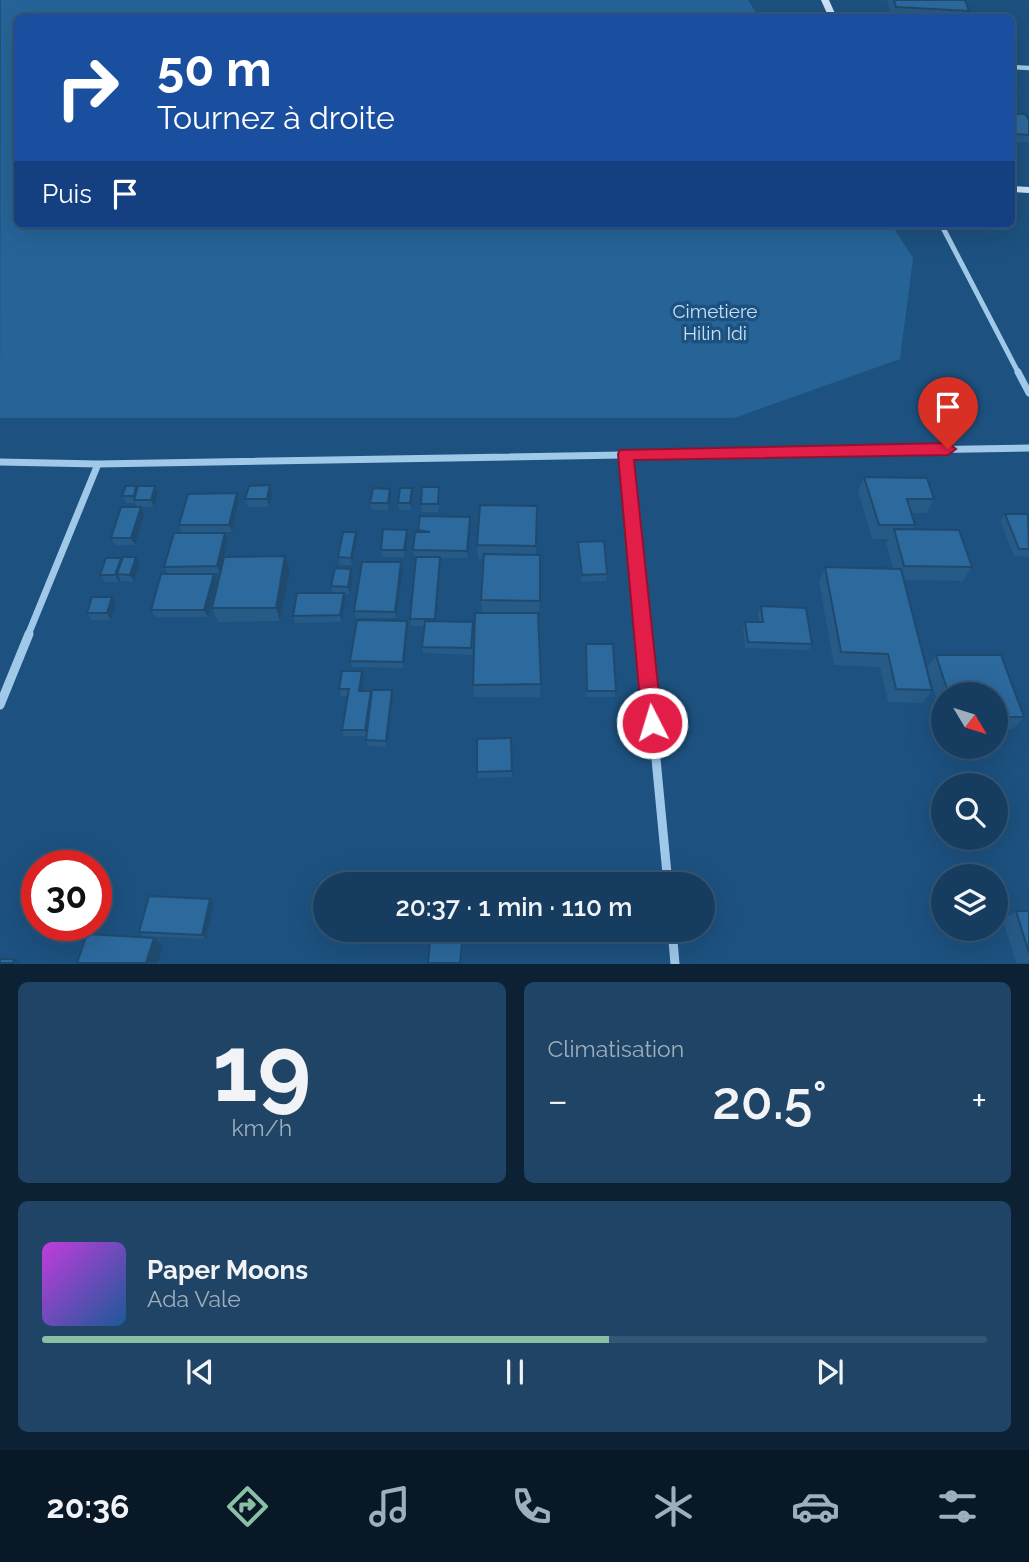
<!DOCTYPE html>
<html lang="fr">
<head>
<meta charset="utf-8">
<style>
  :root { --surface:#163d5f; --page:#1f4465; --text:#f1f3f6; --muted:#9eaebd; --line:#355674; --accent:#8abfa5 }
  body { margin:0; font-family:Raleway,sans-serif; background:var(--page); color:var(--text); height:100vh; display:flex; flex-direction:column; font-size:26px; white-space:nowrap }
  * { box-sizing:border-box; margin:0 }
  p { font-size:23px; color:var(--muted) }
  .icon { flex:none; width:38px; height:38px; fill:none; stroke:currentColor; stroke-width:2; stroke-linecap:round; stroke-linejoin:round }
  .map { position:relative; height:964px; overflow:hidden }
  .sheet { display:flex; flex-direction:column; gap:18px; padding:18px; background:#0c2234; flex:1 }
  .sheet>* { flex:none }
  .hud { position:absolute; left:14px; top:14px; width:1001px; height:214px; border-radius:10px; box-shadow:0 7px 28px #0002,0 0 0 2px var(--line); background:#1a4fa0; color:#fff; overflow:hidden }
  .needle { width:46px; rotate:128deg }
  .tools { position:absolute; left:931px; top:682px; display:grid; gap:14px }
  .tools a { display:grid; place-items:center; width:77px; height:77px; border-radius:50%; background:var(--surface); box-shadow:0 7px 28px #0002,0 0 0 2px var(--line); font-size:35px }
  .speed { position:absolute; left:21px; top:850px; display:flex; gap:14px; font-size:35px; font-weight:700; text-align:center }
  .speed>* { display:grid; place-content:center; width:91px; height:91px; border-radius:50%; background:var(--surface); box-shadow:0 7px 28px #0002,0 0 0 2px var(--line); line-height:1 }
  .speed .limit { border:10px solid #d22; background:#fff; color:#111 }
  .pin { position:absolute; display:grid; place-items:center; width:60px; height:60px; color:#fff; margin:-72px -30px; border-radius:50% 50% 50% 0; rotate:-45deg; box-shadow:0 0 7px #0007 }
  .pin .icon { rotate:45deg }
  .me { position:absolute; width:77px; margin:-38px; rotate:355deg; stroke-linejoin:round; filter:drop-shadow(0 0 5px #0008) }
  .turn { display:flex; align-items:center; gap:24px; height:147px; padding:0 28px; font-size:32px }
  .turn .icon { width:91px; height:91px; stroke-width:2.5 }
  .turn b { display:block; font-size:49px; line-height:60px }
  .then { display:flex; align-items:center; height:66px; padding:0 28px; background:#0003; gap:14px; font-size:26px }
  .big { font-size:52px; font-weight:600; line-height:1.1 }
  .sheet .card { flex:1; display:flex; flex-direction:column; justify-content:center; gap:10px; min-width:0; padding:0 24px; border-radius:10px; background:var(--page) }
  .sheet .dial { align-items:center; gap:0 }
  .dial b { font-size:91px; line-height:1 }
  .song { display:flex; align-items:center; gap:21px }
  .cover { width:84px; height:84px; border-radius:10px; background:linear-gradient(135deg,hsl(290 70% 55%),hsl(210 70% 35%)) }
  .played { height:7px; border-radius:4px; background:linear-gradient(90deg,var(--accent) 60%,var(--line) 60%) }
  .keys { display:flex; justify-content:space-around; direction:ltr }
  .heat { display:flex; justify-content:space-between; align-items:center; font-size:38px; direction:ltr }
  .sheet .tiles { flex:1; display:grid; gap:18px; grid-template-columns:1fr 1fr }
  .card:last-child { grid-column:span 2 }
  .trip { position:absolute; left:313px; top:872px; width:402px; height:70px; border-radius:35px; background:var(--surface); box-shadow:0 7px 28px #0002,0 0 0 2px var(--line); font-weight:600; line-height:70px; text-align:center }
  .menu { display:flex; height:112px; justify-content:space-around; align-items:center; background:#091826; color:var(--muted) }
  .menu .icon { width:49px; height:49px }
  .menu .current { color:var(--accent) }
  .menu b { font-size:32px; color:var(--text) }
  .map>svg:first-child { display:block }
</style>
</head>
<body>
<div class="map">
<svg width="1029" height="964" viewBox="0 0 1029 964">
  <rect width="100%" height="100%" fill="#1d517f"/>
  <path fill="#266498" d="M1,0h747l11,17 -741,1v206h873l22,34 -13,101 -166,59h-734z"/>
  <g fill="none" stroke-linecap="round" stroke-linejoin="round">
    <path stroke="#a0c8e9" stroke-width="4.5" d="M1012,67l17,1"/>
    <path stroke="#a0c8e9" stroke-width="5" d="M941,224l78,150"/>
    <path stroke="#a0c8e9" stroke-width="7" d="M1018,372l11,21
      M626,454l18,181
      M0,462l98,2 931,-16
      M28,635l70,-171"/>
    <path stroke="#a0c8e9" stroke-width="9" d="M644,634l24,250
      M0,705l29,-71
      M672,929l3,35"/>
    <path fill="#cbe2f7" fill-rule="evenodd" d="M821,0h8l8,18h-8z
      M1012,186l17,1v6l-17,-1z"/>
  </g>
  <path fill="#265a87" d="M887,0h78l4,11 -2,7h-76z
    M1012,85l6,13 -6,14z
    M1012,114l17,6v22h-17z
    M864,477l70,22 -7,14h-16l4,12 -3,5 60,37 -9,14 -60,-1 29,110 -9,13 -35,-1 -8,-35 -46,-2 -15,-84 6,-14 68,2 -7,-26 3,-4h-17l-14,-48z
    M270,485l2,8 -3,14h-21l-3,-8z
    M158,493l-4,14h-17l-2,-4h-9l-4,-7z
    M413,495l-2,15h-12l-1,-7z
    M440,495l-2,17h-16l-1,-8z
    M391,496l-2,14h-17l-2,-7z
    M239,501l-7,31 -50,1 -3,-8z
    M537,506l-1,49 4,46 -1,13 1,83h-66l-1,-12 9,-72 -1,-13 2,-41h-5l-1,-14z
    M141,507l3,8 -9,30h-20l-4,-7z
    M1005,514l24,1v42l-15,-1 -14,-35z
    M420,516l50,1 -2,41h-28v6l-4,57 37,8 -1,26 -49,-2 -1,-6 2,-21h-13l-1,-7 6,-62h-2l-1,-7 6,-18z
    M407,530l1,7 -3,20h-23l-1,-7z
    M356,532l1,7 -5,26h-12l-2,-8z
    M228,540l-4,17 66,13 -10,51 -62,1 -6,-14 8,-35 -52,1 -4,-7z
    M578,542l29,32 -1,7 -25,1 -3,-33z
    M136,557l4,7 -6,18 -13,-1 -1,-2 -1,3h-14l-5,-7z
    M401,562l2,7 -7,49h-40l-2,-7z
    M351,569l2,7 -3,18h-6l1,6 -3,22 -47,1 -2,-7 40,-23 -2,-7z
    M214,574l3,8 -9,35h-53l-4,-7z
    M112,597l4,7 -5,16h-20l-4,-7z
    M761,606l51,38 -3,6 -64,-2 -2,-19 2,-7h14l-1,-9z
    M408,628l-4,40 -52,-1 -2,-6z
    M586,644l30,47 -2,6h-28l-1,-47z
    M936,655h65l23,62 -11,12h-17v-34h-53v24l-16,-51z
    M364,678l-2,13h9l1,4 21,2 -6,50 -19,-1 -2,-6v-4h-22l-2,-6 6,-34h-7l-2,-7z
    M511,738l1,39 -34,1 -1,-39z
    M214,904l-8,35 -62,-3 -5,-4z
    M1016,911h13v52h-13l-13,-43z"/>
  <path fill="#1f4a6e" d="M270,485l2,8 -3,14 -2,-8z
    M155,486l3,7 -4,14 -3,-7z
    M412,488l1,7 -2,15 -1,-7z
    M390,489l1,7 -2,14 -1,-7z
    M237,493l2,8 -7,31 -3,-7z
    M141,507l3,8 -9,30 -4,-7z
    M470,517l1,7 -3,34 -1,-7z
    M407,530l1,7 -3,20 -1,-7z
    M356,532l1,7 -5,26 -1,-7z
    M225,533l3,7 -8,33 -3,-7z
    M285,556l5,14 -10,51 -4,-13z
    M136,557l4,7 -6,18 -4,-7z
    M440,557v7l-4,62 -1,-7z
    M121,558l3,7 -7,9 3,5 -1,3 -4,-7z
    M401,562l2,7 -7,49 -1,-6z
    M351,569l2,7 -3,18 -2,-7z
    M214,574l3,8 -9,35 -4,-7z
    M344,593l1,7 -3,22 -2,-7z
    M112,597l4,7 -5,16 -4,-7z
    M407,621l1,7 -4,40 -1,-6z
    M362,671l2,7 -3,19 -2,-6z
    M392,690l1,7 -6,50 -1,-6z
    M371,691l1,6 -5,39 -2,-6z
    M210,899l4,5 -8,35 -4,-4z
    M154,938l9,8 -5,17h-12z
    M14,959l7,4h-8z"/>
  <path fill="#2c699d" stroke="#1f4a6e" stroke-width="2" d="M894,0h71l4,11 -73,-4z
    M1012,85l6,13h-6z
    M1012,114h13l4,6v15l-14,-1 -3,-5z
    M864,477l63,1 7,21h-27l8,26h-36z
    M270,485l-3,14h-22l4,-13z
    M126,486h10l-2,10h-12z
    M138,486h17l-4,14h-17z
    M422,487h17l-1,17h-17z
    M373,488l17,1 -2,14h-18z
    M400,488h12l-2,15h-12z
    M237,493l-8,32h-50l9,-31z
    M480,505l57,1 -1,40 -59,-1z
    M121,507h20l-10,31h-20z
    M1005,514h23l1,35h-10z
    M420,516l50,1 -3,34 -54,-1 2,-18h15l-12,-2z
    M383,529l24,1 -3,20h-23z
    M894,529l65,1 13,37 -68,-1z
    M343,532h13l-5,26 -13,-1z
    M174,533h51l-8,33 -53,1z
    M604,541l3,33 -25,1 -4,-33z
    M484,554l56,1v46l-59,-1z
    M285,556l-9,52h-64l12,-51z
    M123,557h13l-6,18 -13,-1z
    M416,557h24l-5,62h-25z
    M106,558h15l-6,17h-15z
    M362,562h39l-6,50 -41,-1z
    M825,567l76,2 31,121 -36,-1 -8,-35 -47,-2z
    M335,568l16,1 -3,18 -17,-1z
    M161,574h53l-10,36h-53z
    M297,593h47l-4,22 -47,1z
    M92,597h20l-5,16h-20z
    M761,606l45,2 6,36 -64,-2 -3,-20h18z
    M475,613h63l3,71 -68,1z
    M357,620l50,1 -4,41 -53,-1z
    M425,621l48,1 -2,26 -49,-1z
    M586,644h27l3,47h-29z
    M936,655h65l23,62h-28v-22h-47z
    M342,671h20l-3,20h12l-6,39h-23l7,-41h-10z
    M372,690h20l-6,51 -20,-1z
    M511,738l1,33 -35,1v-33z
    M149,896l61,3 -8,36 -63,-3z
    M1016,911h13v42z
    M431,931l32,1 -3,31h-32z
    M87,934l67,4 -8,25h-69z
    M0,959h14l-1,4h-13z"/>
  <path fill="#e11d48" stroke="#92132f" stroke-width="2" d="M948,443l8,6 -8,6 -314,5 28,263 -3,6 -7,3 -7,-3 -3,-6 -24,-269 2,-4z"/>
  <g text-anchor="middle" dominant-baseline="central" stroke-width="7" stroke-linejoin="round" paint-order="stroke">
    <g font-size="19" fill="#c4e0f7" stroke="#1d517f">
      <text x="715" y="311">Cimetiere<tspan x="715" dy="22">Hilin Idi</tspan></text>
    </g>
  </g>
</svg>
<div class="tools">
<a><svg class="needle" viewBox="-14 -14 28 28"><path d="M0-13l5 13h-10z" fill="#e53935"/><path d="M0 13l5-13h-10z" fill="#9eaebd"/></svg></a>
<a><svg class="icon" aria-label="search" viewBox="0 0 24 24"><circle cx="10" cy="10" r="6"/><path d="M15 15l6 6"/></svg></a>
<a><svg class="icon" aria-label="layers" viewBox="0 0 24 24"><path d="M12 4l9 5-9 5-9-5zM3 14l9 5 9-5"/></svg></a>
</div>
<div class="speed"><div class="limit">30</div></div>
<div class="pin" style="left:948px;top:449px;background:#d93025"><svg class="icon" aria-label="arrive" viewBox="0 0 24 24"><path d="M6 21V4h12l-3 4 3 4H6"/></svg></div>
<svg class="me" style="left:652px;top:723px" viewBox="-20 -20 40 40"><circle r="17" fill="#e11d48" stroke="#fff" stroke-width="3"/><path d="M0-11L8 9 0 5-8 9z" fill="#fff"/></svg>
<div class="trip">20:37 · 1 min · 110 m</div>
<div class="hud">
<div class="turn"><svg class="icon" aria-label="right" viewBox="0 0 24 24"><path d="M7 20v-9h11M14 6l5 5-5 5"/></svg><div><b>50 m</b>Tournez à droite</div></div>
<div class="then">Puis<svg class="icon" aria-label="arrive" viewBox="0 0 24 24"><path d="M6 21V4h12l-3 4 3 4H6"/></svg></div>
</div>
</div>
<section class="sheet">
<div class="tiles">
<div class="card dial"><b>19</b><p>km/h</p></div>
<div class="card"><p>Climatisation</p>
<div class="heat"><a>−</a><b class="big">20.5°</b><a>+</a></div>
</div>
<div class="card">
<div class="song"><i class="cover"></i><div><b>Paper Moons</b><p>Ada Vale</p></div></div>
<div class="played"></div>
<div class="keys"><svg class="icon" aria-label="previous" viewBox="0 0 24 24"><path d="M18 5L8 12l10 7zM5 5v14"/></svg><svg class="icon" aria-label="pause" viewBox="0 0 24 24"><path d="M8 5v14M16 5v14"/></svg><svg class="icon" aria-label="next" viewBox="0 0 24 24"><path d="M6 5l10 7-10 7zM19 5v14"/></svg></div>
</div>
</div>
</section>
<nav class="menu">
<b>20:36</b>
<svg class="icon current" aria-label="directions" viewBox="0 0 24 24"><path d="M12 3l9 9-9 9-9-9zM9 14v-3h6M13 9l2 2-2 2"/></svg>
<svg class="icon" aria-label="music" viewBox="0 0 24 24"><path d="M9 18V5l10-2v13"/><circle cx="6" cy="18" r="3"/><circle cx="16" cy="16" r="3"/></svg>
<svg class="icon" aria-label="phone" viewBox="0 0 24 24"><path d="M5 4h4l2 5-3 2q2 4 5 5l2-3 5 2v4C11 20 4 13 5 4z"/></svg>
<svg class="icon" aria-label="climate" viewBox="0 0 24 24"><path d="M12 3v18M4 7l16 10M4 17L20 7"/></svg>
<svg class="icon" aria-label="car" viewBox="0 0 24 24"><path d="M5 17H2v-5l4-1 3-4h7l3 4 3 1v5h-3M9 17h6M6 11h13"/><circle cx="7" cy="17" r="2"/><circle cx="17" cy="17" r="2"/></svg>
<svg class="icon" aria-label="filters" viewBox="0 0 24 24"><path d="M4 7h16M4 17h16"/><circle cx="9" cy="7" r="2"/><circle cx="15" cy="17" r="2"/></svg>
</nav>
</body>
</html>
